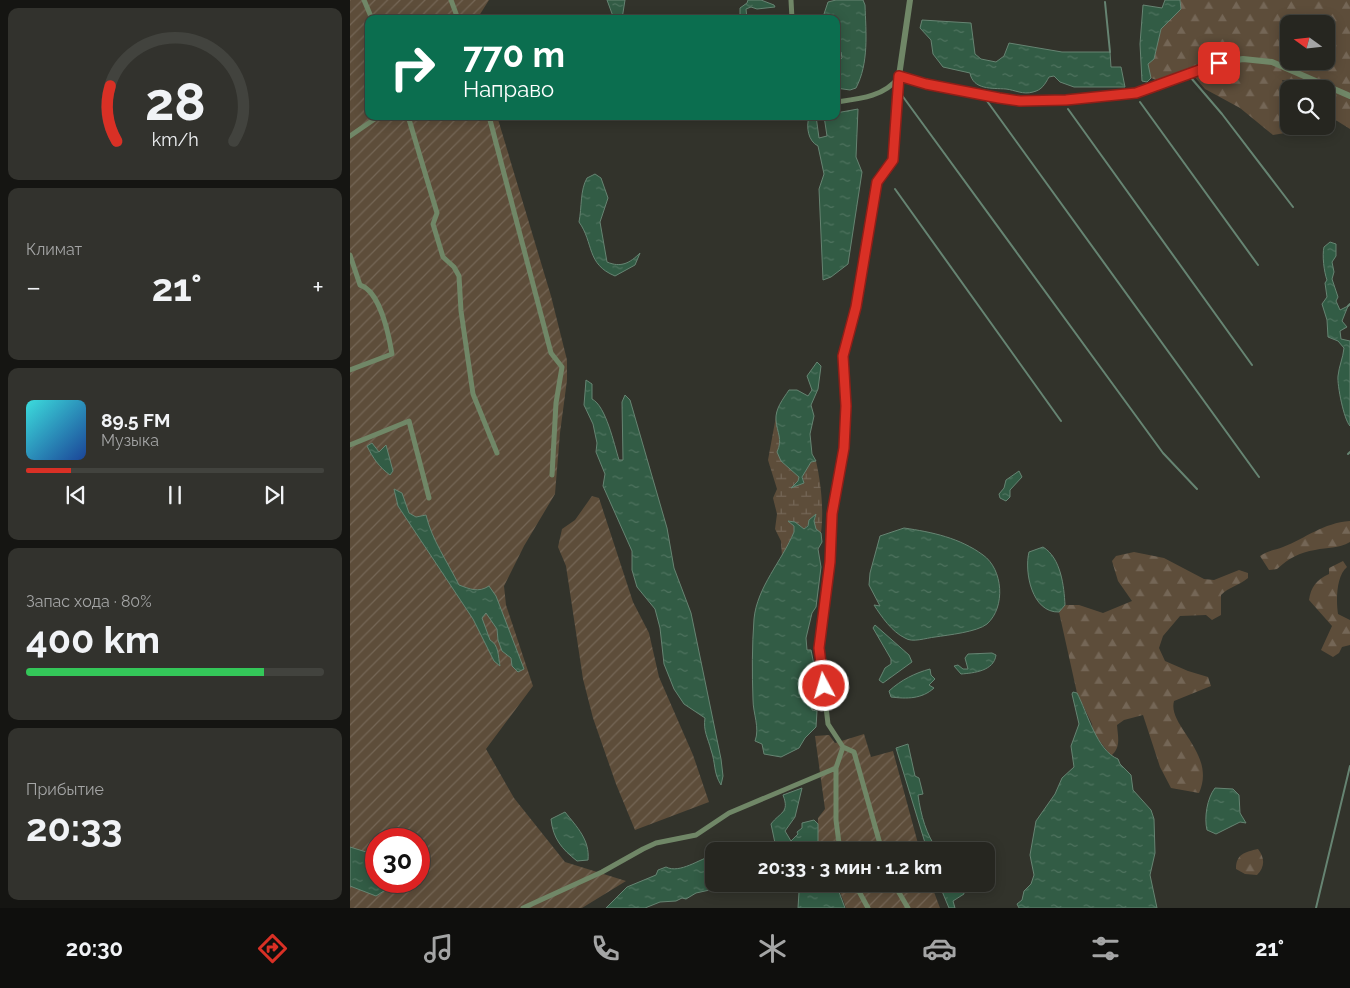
<!DOCTYPE html>
<html lang="ru">
<head>
<meta charset="utf-8">
<style>
  :root { --surface:#262620; --page:#32322d; --text:#f1f3f6; --muted:#a4a5a5; --line:#42433e; --accent:#d93025 }
  body { margin:0; font-family:Raleway,sans-serif; background:var(--page); color:var(--text); height:100vh; display:flex; flex-direction:column; font-size:19px; white-space:nowrap }
  * { box-sizing:border-box; margin:0 }
  p { font-size:16px; color:var(--muted) }
  .icon { flex:none; width:28px; height:28px; fill:none; stroke:currentColor; stroke-width:2; stroke-linecap:round; stroke-linejoin:round }
  .map { position:relative; flex:1; overflow:hidden }
  .details { display:flex; flex-direction:column; gap:8px; padding:8px; background:#151512; width:350px }
  .details>* { flex:none }
  .hud { position:absolute; left:15px; top:15px; width:475px; height:105px; border-radius:10px; box-shadow:0 2px 12px #0003,0 0 0 1px var(--line); background:#0b6e4f; color:#fff; overflow:hidden }
  .needle { width:32px; rotate:285deg }
  .tools { position:absolute; left:930px; top:15px; display:grid; gap:10px }
  .tools a { display:grid; place-items:center; width:55px; height:55px; border-radius:10px; background:var(--surface); box-shadow:0 2px 12px #0003,0 0 0 1px var(--line); font-size:25px }
  .speed { position:absolute; left:15px; top:828px; display:flex; gap:10px; font-size:25px; font-weight:700; text-align:center }
  .speed>* { display:grid; place-content:center; width:65px; height:65px; border-radius:50%; background:var(--surface); box-shadow:0 2px 12px #0003,0 0 0 1px var(--line); line-height:1 }
  .speed .limit { border:8px solid #d22; background:#fff; color:#111 }
  .pin { position:absolute; display:grid; place-items:center; width:42px; height:42px; color:#fff; margin:-21px; border-radius:10px; box-shadow:0 2px 8px #0006 }
  .me { position:absolute; width:55px; margin:-28px; rotate:354deg; stroke-linejoin:round; filter:drop-shadow(0 0 4px #0008) }
  .turn { display:flex; align-items:center; gap:18px; height:105px; padding:0 15px; font-size:22px }
  .turn .icon { width:65px; height:65px; stroke-width:2.5 }
  .turn b { display:block; font-size:35px; line-height:42px }
  .big { font-size:38px; font-weight:700; line-height:1.1 }
  .details .tile { flex:1; display:flex; flex-direction:column; justify-content:center; gap:8px; min-width:0; padding:0 18px; border-radius:10px; background:var(--page) }
  .details .dial { align-items:center; gap:0 }
  .dial svg { height:130px; overflow:visible; fill:none; stroke:var(--line); stroke-width:7; stroke-linecap:round; text-anchor:middle }
  .dial text { fill:var(--text); stroke:none }
  .song { display:flex; align-items:center; gap:15px }
  .cover { width:60px; height:60px; border-radius:8px; background:linear-gradient(135deg,hsl(180 70% 55%),hsl(220 70% 35%)) }
  .played { height:5px; border-radius:2px; background:linear-gradient(90deg,var(--accent) 15%,var(--line) 15%) }
  .keys { display:flex; justify-content:space-around; direction:ltr }
  .heat { display:flex; justify-content:space-between; align-items:center; font-size:28px; direction:ltr }
  .charge { height:8px; border-radius:4px; background:linear-gradient(90deg,#34c759 80%,var(--line) 0) }
  .trip { position:absolute; left:355px; top:842px; width:290px; height:50px; border-radius:10px; background:var(--surface); box-shadow:0 2px 12px #0003,0 0 0 1px var(--line); font-weight:700; line-height:50px; text-align:center }
  .dock { display:flex; height:80px; justify-content:space-around; align-items:center; background:#0f0f0d; color:var(--muted) }
  .dock .icon { width:35px; height:35px }
  .dock .current { color:var(--accent) }
  .dock b { font-size:22px; color:var(--text) }
  main { display:flex; flex:1; min-height:0 }
  .map>svg:first-child { display:block }
</style>
</head>
<body>
<main>
<section class="details">
<div class="tile dial"><svg viewBox="0 0 100 80">
<path d="M14 69A42 42 0 1 1 86 69"/>
<path d="M14 69A42 42 0 0 1 10 35" stroke="#d93025"/>
<text x="50" y="56" font-size="32" font-weight="700">28</text>
<text x="50" y="72" font-size="11">km/h</text>
</svg></div>
<div class="tile"><p>Климат</p>
<div class="heat"><a>−</a><b class="big">21°</b><a>+</a></div>
</div>
<div class="tile">
<div class="song"><i class="cover"></i><div><b>89.5 FM</b><p>Музыка</p></div></div>
<div class="played"></div>
<div class="keys"><svg class="icon" aria-label="previous" viewBox="0 0 24 24"><path d="M18 5L8 12l10 7zM5 5v14"/></svg><svg class="icon" aria-label="pause" viewBox="0 0 24 24"><path d="M8 5v14M16 5v14"/></svg><svg class="icon" aria-label="next" viewBox="0 0 24 24"><path d="M6 5l10 7-10 7zM19 5v14"/></svg></div>
</div>
<div class="tile"><p>Запас хода · 80%</p><b class="big">400 km</b><div class="charge"></div></div>
<div class="tile"><p>Прибытие</p><b class="big">20:33</b></div>
</section>
<div class="map">
<svg width="1000" height="908" viewBox="0 0 1000 908">
  <defs>
    <pattern id="forest-firs" width="22" height="20" patternUnits="userSpaceOnUse" patternTransform="scale(1.25)"><rect width="22" height="20" fill="#5d4d3a"/><path d="M5 1l3.5 6h-7zM16 11l3.5 6h-7z" fill="#746656"/></pattern>
    <pattern id="wetland-marsh" width="20" height="14" patternUnits="userSpaceOnUse" patternTransform="scale(1.25)"><rect width="20" height="14" fill="#5d4d3a"/><path d="M1 5h8M5 5V1M11 12h8M15 12V8" fill="none" stroke="#746656"/></pattern>
    <pattern id="garden-furrows" width="10" height="10" patternUnits="userSpaceOnUse" patternTransform="scale(1.25)"><rect width="10" height="10" fill="#5d4d3a"/><path d="M-1 1l2-2M0 10L10 0M9 11l2-2" fill="none" stroke="#746656"/></pattern>
    <pattern id="water-ripples" width="26" height="14" patternUnits="userSpaceOnUse" patternTransform="scale(1.25)"><rect width="26" height="14" fill="#325c45"/><path d="M2 4q2-2 4 0t4 0M15 11q2-2 4 0t4 0" fill="none" stroke="#4f735f"/></pattern>
  </defs>
  <rect width="100%" height="100%" fill="#32332b"/>
  <path fill="url(#forest-firs)" fill-rule="evenodd" d="M830,0h170v129l-24,-15v-25h-23l-9,-7 -12,-2 7,17v29h9l-7,6 -18,3 -33,-27 -35,-19 -17,-20 -32,11 -5,-2 -3,-14 6,-6 7,-29 20,-20zM939,24h37v37h-37z
    M1000,521v21c-12,7 -22,5 -35,8 -15,2 -27,9 -38,19l-8,1 -9,-14c7,-5 15,-6 23,-9 23,-9 40,-24 67,-26z
    M784,552l30,6 40,21 10,1 25,-10 9,3v5c-10,8 -19,9 -27,17v20l-9,5 -6,-5 -26,1 -17,20 -4,12 6,13 23,10 20,6 3,9 -37,15c-7,25 43,52 25,92l-28,-5 -11,-21 -17,-52 -19,5 -7,5c1,13 4,22 -6,31l-18,-24 -1,-8 -15,-31 -18,-81 6,-7h14l24,8 29,-12 -14,-20 -6,-20 4,-5z
    M993,561l4,6c-11,9 -11,34 -9,47l12,6v25l-8,2 -3,6 -6,4 -12,-7 11,-24 -23,-26c2,-13 7,-20 20,-26v-6z
    M908,849c7,9 7,18 -1,26l-12,-1 -9,-5c0,-15 9,-17 22,-20z"/>
  <path fill="url(#wetland-marsh)" d="M427,411l4,50 18,16 -1,4 -4,3 10,-1c-3,-9 2,-14 7,-21l5,-1c5,22 8,49 5,72l-6,-4 -1,-8 2,-5 -12,13 -9,-7 -6,-1 5,5v6l-12,25 -1,-16 -6,-12 2,-15 -4,-16 4,-9 -9,-29z"/>
  <path fill="url(#garden-furrows)" fill-rule="evenodd" d="M0,0h139l-12,19h-108v97h128l54,180 16,64v20l-7,53 -5,61 -31,52 -20,40 2,19 27,81 -47,63 28,49 51,64 61,19 -44,27h-232zM26,839h43v42h-43z
    M242,496l7,2 34,104 16,31 10,44 34,78 16,47 -74,28 -19,-46 -23,-66 -10,-39 -17,-113 -8,-19 4,-18 13,-9z
    M514,734l7,23 22,-6 27,100h-103l1,-33 7,-9 -10,-73 14,-1 6,8z
    M487,884h94l9,24h-94z"/>
  <path fill="url(#water-ripples)" stroke="#668472" d="M257,0h18l-3,19h-8z
    M398,0h13l13,5 1,2 -18,2 -6,-2 -5,2 1,10h-7v-11l7,-5z
    M486,0h27l2,5c1,28 4,58 -9,83l-6,2 -14,-2v-25l6,-5 -1,-6 -5,-2v-31h-11l-1,-5 4,-12z
    M815,0h15l1,9 -20,20 -7,30 -6,5 3,14 -4,4 -5,-1 -2,-37 3,-39 19,3z
    M572,20l49,3 4,31 6,5 15,3 8,-6 5,-13 53,9h48l1,15h10l4,20h-51l-14,-5 -6,-6 -5,1c-4,7 -7,13 -16,15 -10,3 -18,-2 -27,-3 -14,-1 -33,1 -36,-16l-27,-6 -10,-13 -2,-14 -11,-12z
    M508,109l-2,48 6,15 -14,92 -17,13 -8,3 -4,-91 5,-15 -6,-28c-10,-5 -12,-19 -9,-29l7,-1 3,22 8,-2 -3,-20h12v-3z
    M245,174l6,4 7,20 -8,24 7,40c14,6 23,1 33,-9l-5,12 -20,11c-29,-12 -21,-33 -36,-54 3,-15 1,-32 8,-44z
    M980,242l6,2v12l-4,6 2,10 -2,7 6,18 -2,4 4,9 8,-4 -6,15 5,6 -7,4 1,8 9,2v85c-6,-6 -13,-41 -12,-50 1,-10 5,-18 6,-28l-6,-7 -10,-4 -1,-17 -5,-16 5,-7 -2,-14 2,-3c-3,-8 -5,-25 -3,-33z
    M467,362l4,4 -3,23 -7,16 3,11 -4,18 2,20 4,7 -5,1 -9,15 2,6 -13,5 7,-7 1,-4 -18,-16 -4,-9c6,-13 0,-19 -1,-32 -1,-11 7,-21 13,-30h8l11,6 4,-6 -5,-14z
    M236,380l6,4v15c14,7 22,45 27,61h4l-1,-58 3,-7 5,5 37,128 7,40 17,45 30,146 2,17 -2,9c-8,-13 -5,-21 -10,-35 -3,-12 -8,-19 -6,-32l-21,-14 -10,-15 -10,-25 -4,-36 -5,-19 -18,-22 -5,-17v-19l-29,-65 2,-12 -9,-22 1,-9 -4,-19 -9,-19z
    M22,443l7,9 7,-7 7,26 -3,4c-11,-8 -17,-17 -23,-29z
    M669,471l3,6 -12,13v7l-4,4 -6,-3 -1,-4 5,-6 2,-8z
    M44,489l8,4 7,20 7,4 10,-2c6,25 21,46 33,70 11,4 19,8 30,1l7,10 28,73 -6,3 -6,-6 -1,-8 -9,-7 -4,-11 -1,-11 -11,-16 -4,5 8,22c9,5 8,16 10,26l-6,-5 -21,-42 -75,-113z
    M466,514l-2,7 2,8 5,4 1,9 -4,7 3,18 -5,40 -4,6 -6,25 1,12h4l4,20 -4,4 1,36 5,1 -1,16 -11,11 -6,10 -18,9 -17,-3 -2,-10 -7,-3c5,-13 -2,-28 -2,-41 -1,-27 -1,-54 1,-81 3,-32 28,-58 40,-87v-6l-6,-5 7,1 9,7 4,-3 1,-6z
    M554,528c28,4 56,10 79,27 20,14 23,52 4,69 -10,8 -39,11 -52,13 -9,1 -23,6 -30,1 -13,-6 -24,-22 -31,-33l6,1 -11,-21 1,-12 10,-37z
    M693,547c18,11 21,39 22,58l-6,7c-27,1 -35,-40 -30,-60z
    M525,625l34,30 3,7 -29,21 -4,-3 6,-12 6,-4v-5l-18,-31z
    M642,653l4,2c-2,16 -22,18 -35,19l-7,-8 4,-1 5,4h5l-3,-11 3,-4z
    M580,669l1,6 4,4 -6,6 5,3c-12,11 -27,11 -43,9l-2,-6c12,-11 26,-18 41,-22z
    M723,692l4,1c10,19 20,58 41,66l2,5 11,11 2,15 18,20 3,9 1,34 -5,22 7,33h-138l-2,-4 5,-4 2,-9 7,-7 3,-9 -4,-20 6,-34 19,-27 7,-16 12,-11 -3,-21 8,-22 -7,-30z
    M558,744l7,32 4,2 4,16 -5,1c3,21 8,39 20,56h-10l-2,-5 -30,-98z
    M452,788l-7,29 -10,14 6,10 7,-7 -1,-2 5,-4v-5l12,-3 4,4v18l-3,3h-21l-4,3 2,3h-60l7,-1 1,-4 4,-2 1,5 5,2 14,-9 7,4 4,-3 -4,-19c9,-12 19,-11 12,-29z
    M865,788l18,1 6,6 1,18 6,10 -6,-1 -24,12 -9,-4c-3,-12 0,-32 8,-42z
    M215,812c12,15 25,28 23,48l-11,1c-15,-12 -24,-22 -26,-42z
    M0,847l26,8v26h9l2,8 -11,7 -26,-10z
    M364,855v29h23l-41,9 -10,6 -4,-1 -6,3 -16,1 -15,6h-39l21,-21 29,-12 2,-5 8,-3c14,7 33,-8 48,-12z
    M445,884h41l9,24h-47l1,-16z
    M589,884h9l1,6 14,-2 1,6 -11,7 2,7h-6z"/>
  <g fill="none" stroke-linecap="round" stroke-linejoin="round">
    <path stroke="#668472" stroke-width="2" d="M755,2l5,50
      M842,79l30,35 71,93
      M551,94l262,359 34,36
      M637,101l272,376
      M790,102l118,163
      M718,109l184,256
      M545,189l166,232
      M998,306l2,-2
      M998,454l2,-2
      M966,908l34,-142"/>
    <path stroke="#708767" stroke-width="5" d="M14,0l8,19
      M101,0l7,19
      M441,0l1,19
      M486,102c23,-3 48,-5 63,-25
      M58,116l29,97 -4,11 10,33 11,10 5,9 2,35 12,83 24,59
      M139,116l62,237 11,14 -6,36 -4,72
      M0,136l29,-20
      M0,255l10,30c20,6 29,51 32,69l-42,16
      M0,445l59,-24 20,77
      M486,768v52l4,31
      M532,851l-28,-99 -11,-5 -15,-23 -9,-76 11,-86 2,-48 12,-66 2,-42 -3,-50 13,-49 21,-125 16,-22 6,-84
      M505,884l13,24
      M544,884l14,24
      M173,908l79,-36 41,-23 13,-6 40,-8 33,-22 107,-45 7,-21"/>
    <path stroke="#708767" stroke-width="6" d="M560,0l-11,76 27,8 73,15 21,2 46,-1 70,-7 83,-30 24,-4 29,3 78,34"/>
  </g>
  <g fill="none" stroke-linecap="round" stroke-linejoin="round">
    <defs>
      <path id="route" d="M474,686l-5,-38 11,-86 2,-48 12,-66 2,-42 -3,-50 13,-49 21,-125 16,-22 6,-84 27,8 73,14 21,3 46,-1 70,-7 83,-30"/>
    </defs>
    <use href="#route" stroke="#8d1f18" stroke-width="12"/>
    <use href="#route" stroke="#d93025" stroke-width="9"/>
  </g>
</svg>
<div class="tools">
<a><svg class="needle" viewBox="-14 -14 28 28"><path d="M0-13l5 13h-10z" fill="#e53935"/><path d="M0 13l5-13h-10z" fill="#a4a5a5"/></svg></a>
<a><svg class="icon" aria-label="search" viewBox="0 0 24 24"><circle cx="10" cy="10" r="6"/><path d="M15 15l6 6"/></svg></a>
</div>
<div class="speed"><div class="limit">30</div></div>
<div class="pin" style="left:869px;top:63px;background:#d93025"><svg class="icon" aria-label="arrive" viewBox="0 0 24 24"><path d="M6 21V4h12l-3 4 3 4H6"/></svg></div>
<svg class="me" style="left:474px;top:686px" viewBox="-20 -20 40 40"><circle r="17" fill="#d93025" stroke="#fff" stroke-width="3"/><path d="M0-11L8 9 0 5-8 9z" fill="#fff"/></svg>
<div class="trip">20:33 · 3 мин · 1.2 km</div>
<div class="hud">
<div class="turn"><svg class="icon" aria-label="right" viewBox="0 0 24 24"><path d="M7 20v-9h11M14 6l5 5-5 5"/></svg><div><b>770 m</b>Направо</div></div>
</div>
</div>
</main>
<nav class="dock">
<b>20:30</b>
<svg class="icon current" aria-label="directions" viewBox="0 0 24 24"><path d="M12 3l9 9-9 9-9-9zM9 14v-3h6M13 9l2 2-2 2"/></svg>
<svg class="icon" aria-label="music" viewBox="0 0 24 24"><path d="M9 18V5l10-2v13"/><circle cx="6" cy="18" r="3"/><circle cx="16" cy="16" r="3"/></svg>
<svg class="icon" aria-label="phone" viewBox="0 0 24 24"><path d="M5 4h4l2 5-3 2q2 4 5 5l2-3 5 2v4C11 20 4 13 5 4z"/></svg>
<svg class="icon" aria-label="climate" viewBox="0 0 24 24"><path d="M12 3v18M4 7l16 10M4 17L20 7"/></svg>
<svg class="icon" aria-label="car" viewBox="0 0 24 24"><path d="M5 17H2v-5l4-1 3-4h7l3 4 3 1v5h-3M9 17h6M6 11h13"/><circle cx="7" cy="17" r="2"/><circle cx="17" cy="17" r="2"/></svg>
<svg class="icon" aria-label="filters" viewBox="0 0 24 24"><path d="M4 7h16M4 17h16"/><circle cx="9" cy="7" r="2"/><circle cx="15" cy="17" r="2"/></svg>
<b>21°</b>
</nav>
</body>
</html>
